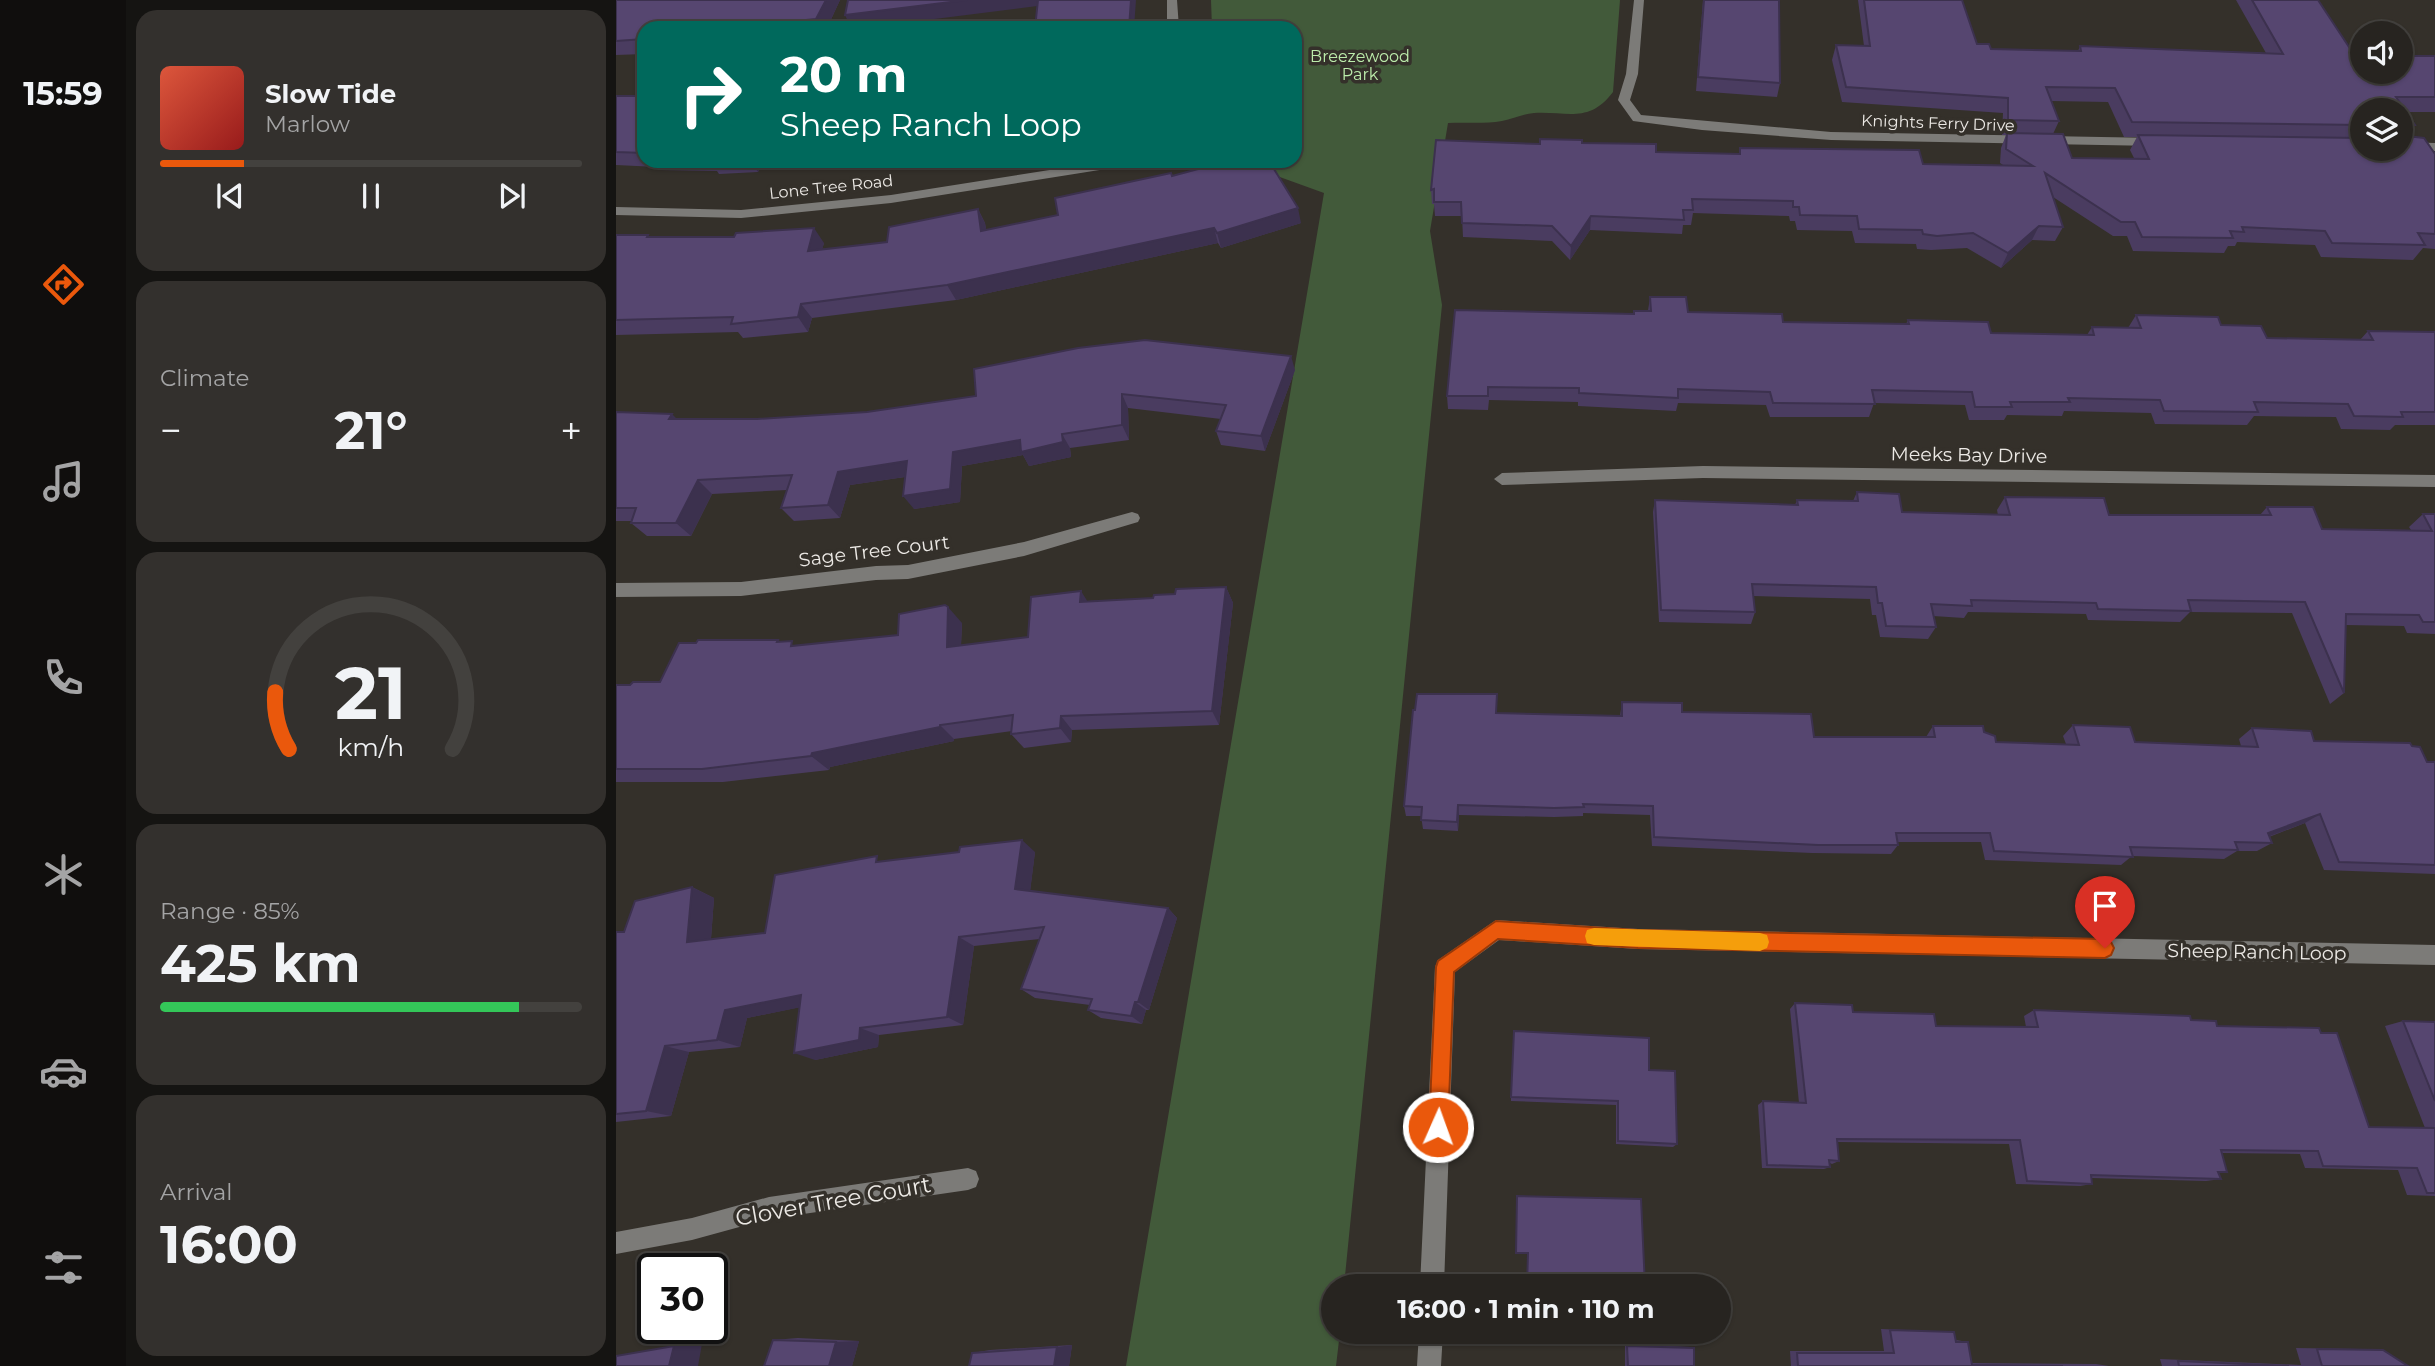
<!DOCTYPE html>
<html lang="en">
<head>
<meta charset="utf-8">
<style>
  :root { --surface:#272420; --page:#33302d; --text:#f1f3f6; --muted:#a4a4a5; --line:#43413e; --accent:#ea580c }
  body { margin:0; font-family:Montserrat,sans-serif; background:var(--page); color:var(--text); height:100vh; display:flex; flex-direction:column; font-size:26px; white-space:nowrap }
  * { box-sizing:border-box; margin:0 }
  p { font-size:23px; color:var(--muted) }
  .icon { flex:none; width:38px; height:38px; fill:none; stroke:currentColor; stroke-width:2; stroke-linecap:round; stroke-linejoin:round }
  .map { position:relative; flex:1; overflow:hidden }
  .details { display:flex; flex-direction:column; gap:10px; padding:10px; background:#151412; width:490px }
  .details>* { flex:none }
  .hud { position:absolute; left:21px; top:21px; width:665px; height:147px; border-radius:21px; box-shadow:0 2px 5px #0004,0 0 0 2px var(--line); background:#00695c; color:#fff; overflow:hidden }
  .buttons { position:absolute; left:1734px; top:21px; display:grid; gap:14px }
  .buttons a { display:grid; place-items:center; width:63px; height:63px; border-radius:50%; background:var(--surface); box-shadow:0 2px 5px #0004,0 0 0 2px var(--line); font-size:35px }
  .speed { position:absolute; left:21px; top:1253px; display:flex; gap:14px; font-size:35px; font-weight:700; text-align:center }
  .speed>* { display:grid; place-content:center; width:91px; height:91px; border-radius:50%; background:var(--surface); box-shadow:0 2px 5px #0004,0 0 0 2px var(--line); line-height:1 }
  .speed .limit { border:4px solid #111; border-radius:10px; background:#fff; color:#111 }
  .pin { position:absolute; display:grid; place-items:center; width:60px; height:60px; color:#fff; margin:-72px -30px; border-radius:50% 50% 50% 0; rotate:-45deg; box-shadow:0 0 7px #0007 }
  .pin .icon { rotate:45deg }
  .me { position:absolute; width:77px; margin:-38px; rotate:2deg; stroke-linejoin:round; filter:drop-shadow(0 0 5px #0008) }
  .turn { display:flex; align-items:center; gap:24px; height:147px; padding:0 28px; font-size:32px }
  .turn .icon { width:91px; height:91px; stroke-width:2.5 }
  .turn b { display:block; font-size:49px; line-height:60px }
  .big { font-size:52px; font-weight:700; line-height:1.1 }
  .details .widget { flex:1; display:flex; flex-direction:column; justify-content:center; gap:10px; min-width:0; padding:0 24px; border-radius:21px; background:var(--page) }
  .details .dial { align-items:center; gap:0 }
  .dial svg { height:182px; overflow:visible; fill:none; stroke:var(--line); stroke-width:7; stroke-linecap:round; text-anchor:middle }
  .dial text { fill:var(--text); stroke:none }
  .song { display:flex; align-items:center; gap:21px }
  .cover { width:84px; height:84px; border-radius:10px; background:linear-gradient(135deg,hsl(10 70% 55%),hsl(0 70% 35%)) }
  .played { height:7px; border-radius:4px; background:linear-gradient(90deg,var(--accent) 20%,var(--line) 20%) }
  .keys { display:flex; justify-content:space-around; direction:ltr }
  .heat { display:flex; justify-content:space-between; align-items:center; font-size:38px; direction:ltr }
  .charge { height:10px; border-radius:5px; background:linear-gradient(90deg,#34c759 85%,var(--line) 0) }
  .trip { position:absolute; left:705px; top:1274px; width:410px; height:70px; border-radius:35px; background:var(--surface); box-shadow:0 2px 5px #0004,0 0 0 2px var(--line); font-weight:700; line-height:70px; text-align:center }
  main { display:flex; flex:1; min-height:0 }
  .menu { display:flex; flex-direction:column; width:126px; justify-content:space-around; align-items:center; background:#100e0d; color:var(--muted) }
  .menu .icon { width:49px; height:49px }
  .menu .selected { color:var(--accent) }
  .menu b { font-size:32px; color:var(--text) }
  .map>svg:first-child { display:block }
</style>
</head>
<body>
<main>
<nav class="menu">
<b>15:59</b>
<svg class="icon selected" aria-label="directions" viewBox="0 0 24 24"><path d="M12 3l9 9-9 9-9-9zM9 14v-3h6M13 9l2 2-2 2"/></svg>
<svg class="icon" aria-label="music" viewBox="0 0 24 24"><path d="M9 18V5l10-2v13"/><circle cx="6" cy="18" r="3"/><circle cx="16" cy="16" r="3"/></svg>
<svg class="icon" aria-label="phone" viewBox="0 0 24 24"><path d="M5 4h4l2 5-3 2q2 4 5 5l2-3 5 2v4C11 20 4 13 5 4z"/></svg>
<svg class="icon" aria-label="climate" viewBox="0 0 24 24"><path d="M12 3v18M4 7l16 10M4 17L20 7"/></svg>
<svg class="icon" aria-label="car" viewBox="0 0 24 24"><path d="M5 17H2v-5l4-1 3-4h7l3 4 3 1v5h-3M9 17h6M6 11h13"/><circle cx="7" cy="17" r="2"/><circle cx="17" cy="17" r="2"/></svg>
<svg class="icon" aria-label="filters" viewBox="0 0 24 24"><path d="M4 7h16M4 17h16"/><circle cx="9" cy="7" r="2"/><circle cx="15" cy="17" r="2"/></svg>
</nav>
<section class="details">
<div class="widget">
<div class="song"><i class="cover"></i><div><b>Slow Tide</b><p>Marlow</p></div></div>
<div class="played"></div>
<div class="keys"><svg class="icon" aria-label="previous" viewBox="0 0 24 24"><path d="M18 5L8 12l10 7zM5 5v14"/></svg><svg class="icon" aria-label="pause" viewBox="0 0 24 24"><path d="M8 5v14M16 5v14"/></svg><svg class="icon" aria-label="next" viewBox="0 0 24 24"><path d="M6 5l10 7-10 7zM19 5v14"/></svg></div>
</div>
<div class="widget"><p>Climate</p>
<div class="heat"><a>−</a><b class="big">21°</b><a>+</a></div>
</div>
<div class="widget dial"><svg viewBox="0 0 100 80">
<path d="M14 69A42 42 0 1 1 86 69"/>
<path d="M14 69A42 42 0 0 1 8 44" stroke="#ea580c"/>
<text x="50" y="56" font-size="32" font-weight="700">21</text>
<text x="50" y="72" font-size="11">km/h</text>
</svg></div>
<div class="widget"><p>Range · 85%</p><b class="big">425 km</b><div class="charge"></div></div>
<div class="widget"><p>Arrival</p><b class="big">16:00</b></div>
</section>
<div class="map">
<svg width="1819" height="1366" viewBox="0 0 1819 1366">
  <rect width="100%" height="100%" fill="#34302a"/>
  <path fill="#425a3a" d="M595,0h409l-7,92c-24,32 -46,19 -79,21 -12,1 -21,6 -32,8 -17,3 -36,1 -54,2l-18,108 12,74 -98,981h-10v46h6l-4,34h-210l198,-1173 -47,-17 -50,-8 -9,-7h77v-133h-83z"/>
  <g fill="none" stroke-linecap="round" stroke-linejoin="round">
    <path fill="#7c7b78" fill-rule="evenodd" d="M551,0h10l2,28h-12z
      M1018,0h10l-6,74 -8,26 11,15 190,17 326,6 6,4 -6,4 -326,-6 -129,-10 -69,-9 -15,-21 8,-26z
      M1785,142l34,1v8l-38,-2h4z
      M491,161h30l-6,4 -240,38 -150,15 -125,-3v-8l125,3 150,-15z
      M1087,466l732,9v12l-732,-9 -201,7 -8,-6 8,-6z
      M516,512l6,2 2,4 -2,4 -114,34 -116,23 -32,1 -135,16 -125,1v-14l125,-1 135,-16 32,-1 116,-23z
      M880,920l142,9 797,16v20l-797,-16 -139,-9 -44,32 -11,314h-24l15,-319 3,-7z
      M352,1168l8,3 3,8 -3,8 -8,3 -199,29 -77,21 -76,14v-22l76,-14 77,-21z
      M803,1332h24l-2,34h-24z"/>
  </g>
  <path fill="#4a3c60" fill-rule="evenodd" d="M0,0h224l-13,28h-183v26l-28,1z
    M1087,0h76l1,83 -3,14 -81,-6z
    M1242,0h104l15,44 14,5 87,2 2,-5 186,7 -30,-53h82l44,72 73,-16v56h-29v24l29,18v95l-12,-1 -10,12 -92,-3 -6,-12 -78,-3 -2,4h-7l-4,7 -91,-2 -6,-15h-14l-60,-39 10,30 -8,14 -23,-1 -31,28 -34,-20 -36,2 -14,-1 -1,-5 -61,-1 -3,-12 -55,-1 -2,-9h-5l-1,-5 -96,-3 -2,12h-8l-1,9 -92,-4 -20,30 -18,-19 -89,-4 -1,-21h-27l-1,-12h-2l-1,-14 109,-46 42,-1 74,9 83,2 1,-6 183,16 80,1 -3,-2 1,-15 5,-13h-4l1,-22 -161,-11 -10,-42 4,-15 28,1zM1435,101l57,1 16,35h13l-7,13 4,8h-62l-19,-24 6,-13zM1746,110l39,39h-39z
    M0,96h28v65h119l-5,11 -39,2 -2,-3 -57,-1 -3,-3 -41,-2z
    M556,176l129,47 -80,25 -3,-5 -262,57 -144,18 -4,14 -65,6 -5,-6 -122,3v-100l34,2 174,6 -2,6 65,-7 91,-33 7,14 1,7 72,-15z
    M1034,297l38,15 95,10 123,2 2,-4 83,13 96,2 5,-8 36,1 8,-13 85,10 46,13 93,2 8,-9 67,1v93h-40l-5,5 -49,-1 -5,-12 -82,-1 -7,9 -92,-1 -4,-11 -87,-2 -2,5 -55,-1 -3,5h-35l-4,-15 -91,-2 -5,14h-99l-4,-12 -88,-2 -2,8 -98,-5v-4l-89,-2 -1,10 -40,-1 -1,-13 187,-82 14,-3z
    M679,370l-30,81 -44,-6 -5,-14 5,-12 -93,-11 1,32 -59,8 1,9 -42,9 -6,-11 -61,11 -2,36 -46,7 -9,-32 -55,8 -10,33 -46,3 -13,-13 6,-18 -75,4 -21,42h-44l-16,-13 1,-2h-16v-109l62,7h79l110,-7z
    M1241,492l45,20 96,3 -1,-5 8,-13 104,18h151l7,-8 55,22 89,1 -2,-3 14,-13h12v120l-28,-1 -3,-7 -59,-1 -1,68 -14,11 -38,-91 -102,-1 -10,10 -92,-2 -2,-6 -118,-2 -4,6 -31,-2 3,11 -8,12 -48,-2 -4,-22h-4l-2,-16 -117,-3 2,16 -4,12 -92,-2 -6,-110 2,-12 140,5 2,-5 56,1z
    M610,587l7,16 -14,122 -147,5 -1,12 -47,6 -13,-14 1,-3 -58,8v2l-124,26 -1,3 -106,12h-107v-97h14l30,-3 36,-39 82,-3 3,2 16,4 101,-11 64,-12 -1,23 67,-9 59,-36 66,-3z
    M1006,702l60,10 132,25h112l7,-11 51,6 12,10 70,2 -3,-8 10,-11 62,17 106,4 -2,-7 13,-11 62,13 98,5 15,16h8v112l-111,-4 -19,-47 -36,14 3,6 -15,8h-20l-13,8 -92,-3 -11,9 -136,-5 -4,-18h-84l1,3 -7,9 -79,-1 -160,-7 -2,-31 -67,-2v3l-29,1 -95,-2 -1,16 -35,-2 -2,-13h-15l-2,-10 93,-101v8l123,3z
    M419,852l-5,39 138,17 9,10 -28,92h-3l-4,14 -41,-6 -13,-8 2,-5 -55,-7 -14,-9 19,-50 -66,7 -11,79 -84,10 -1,12 -63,13 -15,-53 -53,11 -7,29 -51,5 -18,64 -55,6v-190h8l68,-45 22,11 -3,41 54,-6 119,-72z
    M1179,1003l141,23 90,1 -2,-11 10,-6 157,10 26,6 104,7 48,94 56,1 -40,-102 18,-5 32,1v174l-28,-1 -9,-25 -93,-2 -5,-14 -78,-1 5,19 -8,1 2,6 -15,2 -115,-3 1,6 -12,2 -64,-2 -7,-40 -172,-2 2,19 -7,3 -2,-1v4l-6,2 -62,-1 -4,-63 5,-4 36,2 -9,-94z
    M1033,1070l28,74 -4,3 -57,-3v-39l-105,-4v-4z
    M1265,1329l73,3 2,8 12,2 4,21 124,1 13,2h-318l-1,-15h94z
    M182,1338l61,3 -7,25 -79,-26z
    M1009,1344l65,3 4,1v18h-69z
    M456,1345l-3,21 -97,-13 18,-3z
    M1680,1348l64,1 23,1 25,16h-246l-2,-7 141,6z"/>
  <path fill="#3c314e" d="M210,0h14l-13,28h-6l-5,-9z
    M351,0h76l2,5 -182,23h-12l-6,-13z
    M515,0h5l-2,28h-5z
    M1799,125l-11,14 6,-13z
    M134,161h13l-5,11z
    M682,208l3,15 -80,25 -4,-15z
    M362,209l7,14 4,23 -8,-15z
    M975,216l-1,14 -20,30 1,-14z
    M1423,226l-7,14 -31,28 7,-15z
    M198,228l10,15 -6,22 -10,-14z
    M598,228l4,15 -262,57 -9,-15z
    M185,304l11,14 -4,14 -10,-15z
    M675,356l4,14 -30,81 -4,-15z
    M506,394l6,14 1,32 -7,-15z
    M56,414l14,14 -17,-9z
    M446,434l8,14 1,9 -42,9 -6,-11 -61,11 -2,36 -46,7 -11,-13 50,-44 67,-12z
    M291,461l11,14 -68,10 -10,33 -12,-13 10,-33z
    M82,480l14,14 -21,42 -15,-13z
    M610,587l7,16 -14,122 -7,-14z
    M465,591l10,16 -11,-5z
    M332,607l14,16 -2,40 -13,-16z
    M445,716l11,14 -1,12 -11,-14z
    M324,725l14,14v2l-124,26 -1,3 -18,-14 1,-3z
    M842,805l1,10 -1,16 -1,-9z
    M1704,814l-15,9 -51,19 14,-9z
    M406,840l13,12 -6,48 -14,-11z
    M76,887l22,11 -4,53 -23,-9z
    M552,908l9,10 -28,92 -11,-8z
    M343,937l15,9 -11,79 -16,-8z
    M185,995l21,8 -75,15 -7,29 -23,-7 8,-30z
    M519,1002l11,8 -4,14 -11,-8z
    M244,1028l19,7 -1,12 -63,13 -21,-7z
    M49,1046l24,6 -18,64 -25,-5z
    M243,1341l-7,25h-23l7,-24z
    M86,1344l-4,22h-29l5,-20z
    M456,1345l-3,21h-15l3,-19z"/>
  <path fill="#564670" stroke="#3c314e" stroke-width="2" d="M0,0h210l-10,19 -89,9h-83v11l-28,2z
    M232,0h119l-122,15z
    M422,0h93l-2,28h-94z
    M1088,0h75l1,83 -82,-6z
    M1248,0h98l15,44h12l2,5 90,2 -1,-5 203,8 -31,-54h66l33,50h11v22h39v-16h34v41h-39l19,28 -5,1 -4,10 18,2 11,16v80l-17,-1 7,12 -93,-2 -7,-12 -83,-4 2,5 -14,-1 3,7 -91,-1 -7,-15h-14l-76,-49 18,54 -24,-1 -31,27 -35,-20 -36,3 -14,-2 -1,-4 -63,-1 -2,-13 -57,-1 -1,-8h-6v-6l-101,-2 1,11h-10l1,10 -93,-4 -20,30 -19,-20 -90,-3 -1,-21h-27v-13l-3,1 5,-50 104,4v-5l42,1v3l74,1v8l84,2v-6l179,2 4,14 110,2 -27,-17 1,-16 56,1 9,24 77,1 -11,-24 224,3v11h39v-39h-39v15l-230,-3 -17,-34 -69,-1 13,34 -51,-1v-22l-162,-11 -10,-42 34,1z
    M0,96h28v57l-28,-1z
    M612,161h11l1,2 6,-2h23l29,47 -81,25 -3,-5 -267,57 -146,19 -3,13 -67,7 2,-7 -117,3v-85h32l-1,2h87l2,-4 78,-5 -6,23 79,-9 2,-15 89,-18 3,22 77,-16 -3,-17 116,-25 1,3z
    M1034,297h36l2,15 94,2 1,8 126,2 -1,-4 80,2 3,11 103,2 -2,-8 49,1 -5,-13 82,2 3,8 40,1 6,12 106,2 -5,-9 67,1v80h-34l2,5 -49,-1 -6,-12 -94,-2 4,10 -94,-1 -4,-11 -92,-2 2,4h-60l2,5h-37l-3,-15 -100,-2 3,14 -102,-1 -3,-11 -92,-3v9l-99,-5v-5l-91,-1v9h-41l8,-86 179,4v-3h17z
    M529,340l146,16 -30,80 -45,-5 10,-26 -104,-11v31l-60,9 1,8 -42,10 -1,-12 -67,12 -3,37 -47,7 4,-35 -69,11 -10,33 -47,3 11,-33 -94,5 -22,43h-45l5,-15h-20v-96l56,2 -3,5h88l110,-7 109,-16 -2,-27 104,-21z
    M1241,492l42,2 3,18 108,3 -5,-18 99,1 5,17h162l-4,-8h46l9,22 110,2 -9,-17h12v108h-12l-4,-7 -73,-1 -2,79 -39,-91 -117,-2 3,11 -93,-2 -2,-6 -125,-3 1,6 -41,-2 5,23 -50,-1 -4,-23h-4l-2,-16 -124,-3 3,28 -94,-2 -6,-110 143,5 -1,-5 61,1z
    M610,587l-14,124 -151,5 -1,12 -49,6 2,-19 -73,10v2l-128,26 -1,3 -109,13h-86v-84h14l3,-3h27l19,-39h17l2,-3h80l-1,2 15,-1 -1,5 107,-11 1,-21 46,-9 3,2 -1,40 81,-10 3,-40 50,-6 -1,11 73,-4 1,-3 21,-1 1,-5z
    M801,694h80l-1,19 126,3v-14l60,1v9l129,2 3,23h121l-2,-11h50l1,6 11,4 1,6 83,3 -6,-20 57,2 5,15 123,5 -6,-19 59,3 3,10 96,2 2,3 8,1 7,15h8v103l-96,-3 -19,-48 -52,19 4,10 -37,-1 3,8 -108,-3 3,10 -139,-6 -4,-18h-94l2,12h-80l-164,-8 -1,-31 -70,-2 1,3 -30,1 -96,-3 -1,17 -36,-2 1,-13 -18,-1 9,-96h2z
    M406,840l-7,49 153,19 -30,94h-3l-4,14 -43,-6 4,-11 -71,-10 23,-62 -85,10 -12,80 -87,11 -1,12 -65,13 7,-58 -76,15 -8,30 -52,6 -19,65 -30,3v-182h8l11,-31 57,-14 -5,55 78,-9 10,-58 102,-19 -1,6 83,-10 1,-5z
    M1179,1003l57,2 1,7 81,2 2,12 102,1 -4,-17 156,6 1,4 25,1 1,5 102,2 2,5h16l32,94 66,1v65h-8l-10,-25 -94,-2 -5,-15 -97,-1 6,22h-9l3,7 -130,-4 1,9 -65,-3 -7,-41 -183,-1 2,22 -10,-1 1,7 -63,-2 -4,-64 43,2z
    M1787,1021l32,1v79z
    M898,1031l135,7v32l26,1 2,73 -59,-3v-40l-107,-4z
    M901,1196l124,3 4,87h-118l1,-33h-12z
    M1274,1330l64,2 2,10h12l4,23 91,1h-265l-1,-13h97z
    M157,1340l63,2 -7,24h-65z
    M58,1346l-5,20h-53v-10z
    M1011,1346l67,2v18h-66z
    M441,1347l-3,19h-85l3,-13z
    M1701,1349l66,1 25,16h-86z
    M1562,1361l111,5h-110z"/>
  <path fill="#ea580c" stroke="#983908" stroke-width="2" d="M880,921l142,9 467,9 6,3 3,6 -3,7 -6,3 -467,-10 -140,-9 -44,33 -6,155 -2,7 -8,3 -7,-3 -2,-7 7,-160 2,-6z"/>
  <path fill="#f59e0b" d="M978,928l166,5 7,2 2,7 -2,6 -7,3 -166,-6 -7,-2 -2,-7 2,-6z"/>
  <g text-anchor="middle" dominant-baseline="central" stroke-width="7" stroke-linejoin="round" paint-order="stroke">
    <g font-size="16" fill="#bcecab" stroke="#34302a">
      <text x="744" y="56">Breezewood<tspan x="744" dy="18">Park</tspan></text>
    </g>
    <g font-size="16" fill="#ece9e5" stroke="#34302a">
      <text transform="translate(1322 123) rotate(2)">Knights Ferry Drive</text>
      <text transform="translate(215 187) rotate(-6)">Lone Tree Road</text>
    </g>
    <g font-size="19" fill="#ece9e5" stroke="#34302a">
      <text transform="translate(1353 455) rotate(1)">Meeks Bay Drive</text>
      <text transform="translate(258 551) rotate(-7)">Sage Tree Court</text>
      <text transform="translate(1641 952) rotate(1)">Sheep Ranch Loop</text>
    </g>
    <g font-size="23" fill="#ece9e5" stroke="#34302a">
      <text transform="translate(217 1201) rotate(-10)">Clover Tree Court</text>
    </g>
  </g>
</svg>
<div class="buttons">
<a><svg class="icon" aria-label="sound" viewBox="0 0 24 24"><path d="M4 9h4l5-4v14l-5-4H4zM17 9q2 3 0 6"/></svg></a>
<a><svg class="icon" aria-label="layers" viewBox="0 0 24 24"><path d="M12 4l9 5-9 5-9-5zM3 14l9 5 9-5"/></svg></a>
</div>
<div class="speed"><div class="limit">30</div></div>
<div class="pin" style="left:1489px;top:948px;background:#d93025"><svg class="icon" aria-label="arrive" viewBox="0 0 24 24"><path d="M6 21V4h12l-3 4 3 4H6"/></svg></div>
<svg class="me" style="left:822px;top:1127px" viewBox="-20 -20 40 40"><circle r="17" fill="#ea580c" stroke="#fff" stroke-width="3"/><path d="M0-11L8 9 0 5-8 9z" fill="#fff"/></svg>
<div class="trip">16:00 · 1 min · 110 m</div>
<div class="hud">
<div class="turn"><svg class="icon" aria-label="right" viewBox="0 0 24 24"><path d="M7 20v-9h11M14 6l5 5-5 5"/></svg><div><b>20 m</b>Sheep Ranch Loop</div></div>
</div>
</div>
</main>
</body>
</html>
